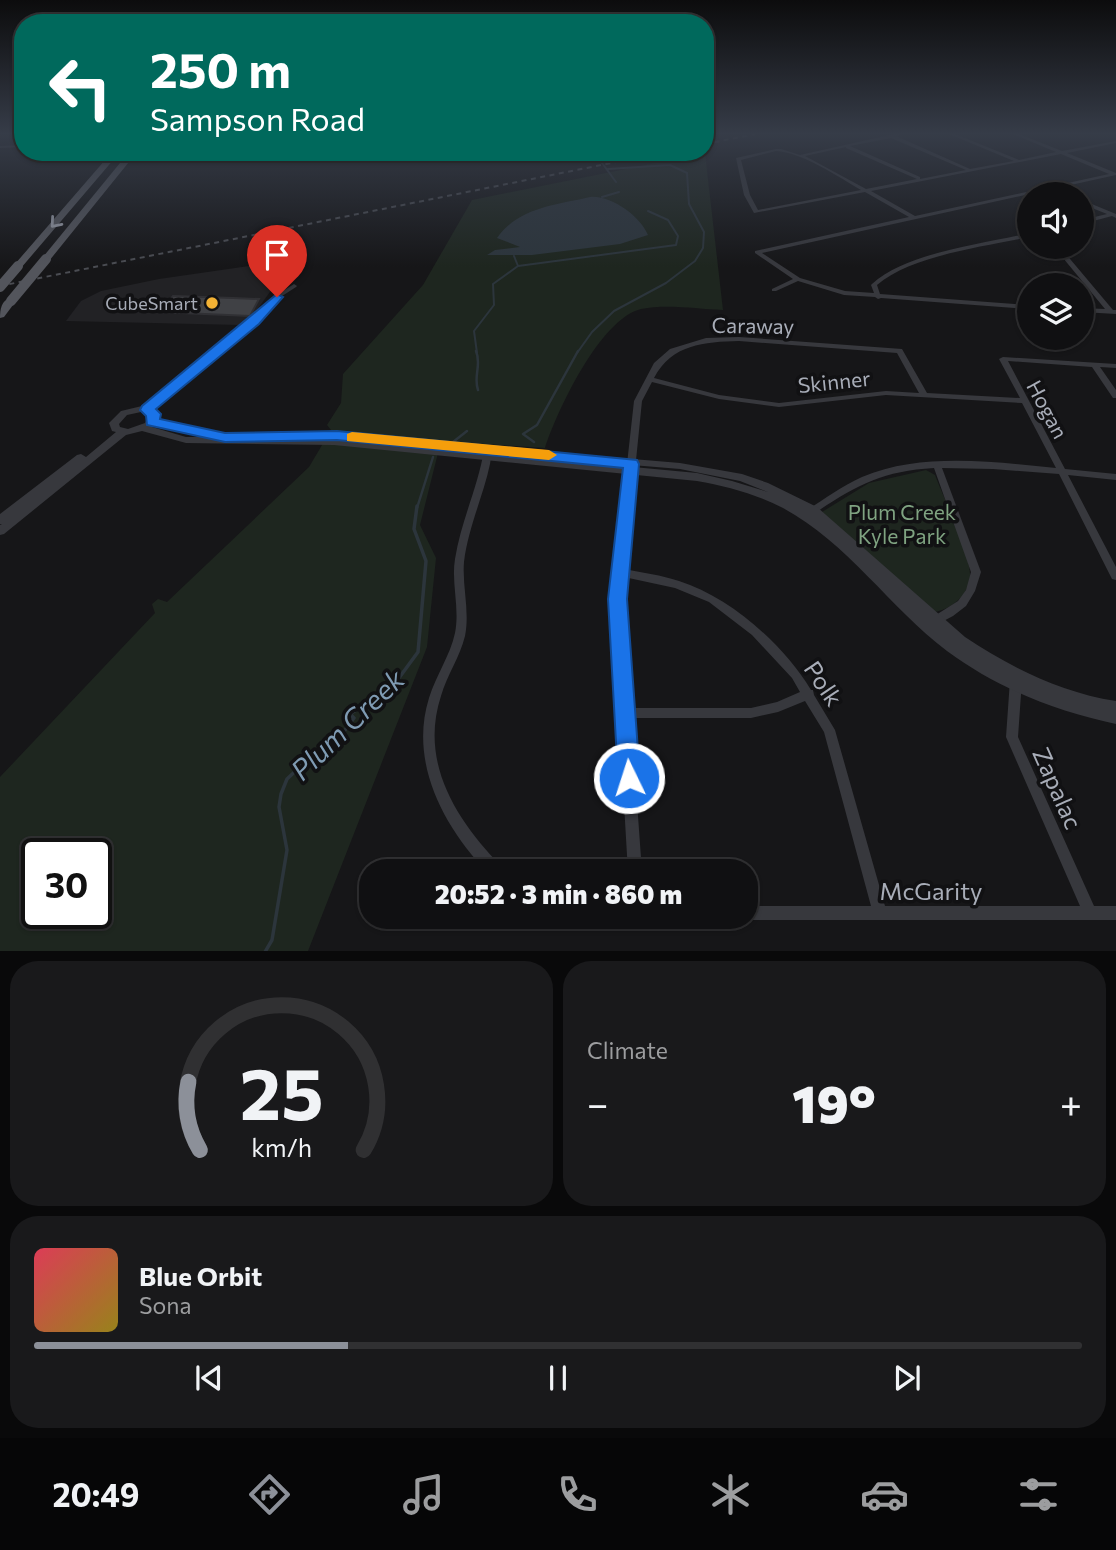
<!DOCTYPE html>
<html lang="en">
<head>
<meta charset="utf-8">
<style>
  :root { --surface:#101012; --page:#19191b; --text:#f1f3f6; --muted:#9c9d9f; --line:#303032; --accent:#8c9099 }
  body { margin:0; font-family:Commissioner,sans-serif; background:var(--page); color:var(--text); height:100vh; display:flex; flex-direction:column; font-size:26px; white-space:nowrap }
  * { box-sizing:border-box; margin:0 }
  p { font-size:23px; color:var(--muted) }
  .icon { flex:none; width:38px; height:38px; fill:none; stroke:currentColor; stroke-width:2; stroke-linecap:round; stroke-linejoin:round }
  .map { position:relative; height:951px; overflow:hidden }
  .details { display:flex; flex-direction:column; gap:10px; padding:10px; background:#09090a; flex:1 }
  .details>* { flex:none }
  .guide { position:absolute; left:14px; top:14px; width:700px; height:147px; border-radius:28px; box-shadow:0 2px 5px #0004,0 0 0 2px var(--line); background:#00695c; color:#fff; overflow:hidden }
  .controls { position:absolute; left:1017px; top:182px; display:grid; gap:14px }
  .controls a { display:grid; place-items:center; width:77px; height:77px; border-radius:50%; background:var(--surface); box-shadow:0 2px 5px #0004,0 0 0 2px var(--line); font-size:35px }
  .speed { position:absolute; left:21px; top:838px; display:flex; gap:14px; font-size:35px; font-weight:700; text-align:center }
  .speed>* { display:grid; place-content:center; width:91px; height:91px; border-radius:50%; background:var(--surface); box-shadow:0 2px 5px #0004,0 0 0 2px var(--line); line-height:1 }
  .speed .limit { border:4px solid #111; border-radius:10px; background:#fff; color:#111 }
  .pin { position:absolute; display:grid; place-items:center; width:60px; height:60px; color:#fff; margin:-72px -30px; border-radius:50% 50% 50% 0; rotate:-45deg; box-shadow:0 0 7px #0007 }
  .pin .icon { rotate:45deg }
  .me { position:absolute; width:77px; margin:-38px; rotate:356deg; stroke-linejoin:round; filter:drop-shadow(0 0 5px #0008) }
  .turn { display:flex; align-items:center; gap:24px; height:147px; padding:0 21px; font-size:32px }
  .turn .icon { width:91px; height:91px; stroke-width:2.5 }
  .turn b { display:block; font-size:49px; line-height:60px }
  .big { font-size:52px; font-weight:800; line-height:1.1 }
  .details .card { flex:1; display:flex; flex-direction:column; justify-content:center; gap:10px; min-width:0; padding:0 24px; border-radius:28px; background:var(--page) }
  .details .dial { align-items:center; gap:0 }
  .dial svg { height:182px; overflow:visible; fill:none; stroke:var(--line); stroke-width:7; stroke-linecap:round; text-anchor:middle }
  .dial text { fill:var(--text); stroke:none }
  .song { display:flex; align-items:center; gap:21px }
  .cover { width:84px; height:84px; border-radius:10px; background:linear-gradient(135deg,hsl(350 70% 55%),hsl(50 70% 35%)) }
  .played { height:7px; border-radius:4px; background:linear-gradient(90deg,var(--accent) 30%,var(--line) 30%) }
  .keys { display:flex; justify-content:space-around; direction:ltr }
  .heat { display:flex; justify-content:space-between; align-items:center; font-size:38px; direction:ltr }
  .details .tiles { flex:1; display:grid; gap:10px; grid-template-columns:1fr 1fr }
  .card:last-child { grid-column:span 2 }
  .trip { position:absolute; left:359px; top:859px; width:399px; height:70px; border-radius:28px; background:var(--surface); box-shadow:0 2px 5px #0004,0 0 0 2px var(--line); font-weight:800; line-height:70px; text-align:center }
  .menu { display:flex; height:112px; justify-content:space-around; align-items:center; background:#060607; color:var(--muted) }
  .menu .icon { width:49px; height:49px }
  .menu .selected { color:var(--accent) }
  .menu b { font-size:32px; color:var(--text) }
  .map>svg:first-child { display:block }
</style>
</head>
<body>
<div class="map">
<svg width="1116" height="952" viewBox="0 0 1116 952">
  <rect width="100%" height="100%" fill="#161618"/>
  <path fill="#222225" d="M270,263l10,15 -26,36 -14,11 -174,-4 15,-20 20,-10 58,-12z"/>
  <path fill="#1e261f" fill-rule="evenodd" d="M705,153l18,157c-26,-1 -56,-6 -82,-1 -41,10 -84,102 -96,139l-104,-7 -21,84 16,33 -9,89 -119,304h-308v-174l155,-164 -3,-9 6,-5 9,3 142,-135 22,-37 -4,-5 14,-22 2,-29 80,-89 49,-85zM37,854h59v60h-59z
    M926,470l9,5c8,21 37,82 35,102 -1,17 -19,33 -36,35l-112,-100 47,-29z"/>
  <path fill="#2c353c" d="M590,197c21,-2 50,19 58,38l-28,9 -88,11h-45l8,-5 25,-3 -23,-9c22,-31 59,-33 93,-41z"/>
  <g fill="none" stroke-linecap="round" stroke-linejoin="round">
    <path stroke="#2c353c" stroke-width="2" d="M594,152l22,30
      M602,197l17,-5
      M514,256l4,10
      M477,353l-3,-22 20,-26 -1,-21 25,-18 158,-21 2,-9 -10,-16 -20,-9
      M577,353l15,-21 22,-21 52,-28 29,-22 8,-13 1,-16 -15,-28 -2,-31 -17,-8 -62,4"/>
    <path stroke="#2c353c" stroke-width="2.5" d="M476,351c6,14 -3,25 2,39
      M453,442l14,-11
      M534,442l-11,-8 14,-9 41,-74
      M417,508l16,-51"/>
    <path stroke="#2c353c" stroke-width="3.5" d="M265,952l7,-12 15,-90 -8,-43 2,-13 6,-15 49,-46 6,1 12,-16 -4,-4 46,-32 22,-30 8,-91 -12,-32 3,-23"/>
  </g>
  <path fill="#404145" stroke="#303034" stroke-width="2" d="M173,296l60,2 26,1 -9,17 -90,-4z"/>
  <g fill="none" stroke-linecap="round" stroke-linejoin="round">
    <path fill="#37383d" fill-rule="evenodd" d="M894,134h9l-7,2 74,33 44,-8 -65,-27h6l64,26 37,-8 -43,-18h6l43,17 54,-10v2l-49,10 49,20v2l-354,78 38,25 45,13 29,2 -3,-8 1,-1c35,-32 111,-40 157,-51v4c-45,10 -117,18 -152,48l3,9 149,11v4l-148,-11 -3,1 -3,-2 -31,-2 -46,-14 -22,10h-4v-2l21,-10 -38,-26v-2l154,-34 -44,-25 -111,21 -10,-18 -8,-37 40,-9h5l19,6zM891,138l75,32 -46,9v-2l-70,-31zM846,147v1l71,31 -51,10 -61,-33zM776,151c25,1 63,26 85,39l-103,20 -8,-15 -9,-35zM1061,154l48,20 -194,42 -44,-25z
      M23,145v2l-23,1v-2z
      M1082,200l34,14v4l-4,-2 -30,8v-4l25,-6 -25,-10z
      M1054,247h6l53,63h3v4l-34,-2v-4l23,1z
      M294,284l3,2 -1,1 -17,11 -22,24 -107,90h-6l-1,-2 1,-2 109,-88 22,-24z
      M739,337l163,12 25,44 93,5 -21,-39 4,-2 113,7v4l-16,-1 16,23v8h-3l-21,-31 -84,-6 57,108 51,5v6l-48,-5 48,92v13l-4,-1 -53,-105 -66,-5 -51,-1 39,104 -6,19 -9,15 -13,10 -21,11 -4,-1 -1,-3 1,-3 30,-19 8,-11 5,-18 -37,-104c-53,3 -79,18 -122,47h-6l-2,-2 2,-2c18,-12 36,-25 56,-34 60,-25 131,-15 194,-9l-34,-65 -136,-8 -107,12 -60,-8 -67,-17 -10,19 -17,168c18,4 36,6 54,12 51,16 104,63 132,109h2l1,5 21,35 50,176h195l-74,-169 4,-57 2,-4 4,-1 4,1 2,4 -4,57 76,169h22v14h-370l-5,-2v-1h5v-11h125l-47,-174 -19,-31 -27,11 -27,6h-120l11,154h-14l-16,-273 22,-198 20,-38 16,-14 36,-11zM739,341l158,12 22,40 -33,-2 -107,12 -60,-8 -65,-17c18,-34 50,-36 85,-37zM624,577l51,11 34,14 43,33 40,43 8,14 -23,10 -26,6h-121l-8,-109z
      M488,447l4,3 -2,14c-7,33 -22,64 -26,98 -2,25 6,49 1,74 -5,21 -18,39 -24,60 -22,67 16,125 61,171l2,5h-17c-44,-46 -78,-110 -58,-174 7,-23 21,-42 26,-65 5,-25 -4,-50 0,-74 6,-38 23,-72 29,-109z"/>
    <path fill="#37383d" fill-rule="evenodd" d="M142,406l15,6 2,2 -3,6 62,13 4,1v3l112,2 120,11 -5,-3 5,-3 226,19 62,11 26,9 49,24 148,130c47,31 95,55 151,64v23c-61,-13 -119,-36 -169,-73 -58,-44 -99,-108 -164,-143 -27,-14 -57,-22 -86,-27l-363,-36 -148,-2 -44,-12 -16,4 -122,99 -4,1v-10l2,-1h-2v-10l77,-59 4,-1 5,3 30,-25 -4,-1 -3,-8 12,-12zM141,412l8,3 -4,8 -17,6 -8,-2 -1,-3 8,-9zM154,425l54,12h-22l-34,-10zM462,451l218,18 60,12 28,11 -36,-11 -35,-8z"/>
    <path fill="#53555c" fill-rule="evenodd" d="M112,152h8l-99,116h-6v-4z
      M129,152h8l-88,109h-6v-4z
      M11,298l5,3 -12,16 -4,1c0,-8 1,-18 11,-20z"/>
    <path stroke="#4a4c52" stroke-width="2" stroke-dasharray="5 4.5" stroke-linecap="butt" d="M705,144l51,-10
      M0,286l666,-134"/>
    <path stroke="#53555c" stroke-width="10" d="M0,287l18,-21
      M11,301l35,-42"/>
  </g>
  <defs><path id="oneway-chevron" d="M-2-3.5L2.5 0L-2 3.5" fill="none" stroke-width="1.6" stroke-linecap="round" stroke-linejoin="round" transform="scale(1.75)"/></defs>
  <use stroke="#979ba6" href="#oneway-chevron" transform="translate(55 223) rotate(131)"/>
  <linearGradient id="sky" x2="0" y2="1"><stop stop-color="#0c0c0d"/><stop offset="0.5" stop-color="#363c48"/><stop offset="1" stop-color="#363c48" stop-opacity="0"/></linearGradient>
  <rect width="1116" height="267" fill="url(#sky)"/>
  <path fill="#1a73e8" stroke="#114b97" stroke-width="2" d="M277,294l6,3 -24,27 -103,85 5,5 -1,5 65,14 112,-2 300,29 2,4 -12,135 13,179 -3,8 -8,3 -8,-3 -3,-8 -10,-179 15,-131 -286,-28 -112,2 -78,-17 -1,-9 -6,-6 2,-4z"/>
  <path fill="#f59e0b" d="M352,432l197,18 8,5 -8,5 -202,-19v-7z"/>
  <circle fill="#f2b134" stroke="#111113" stroke-width="2.5" cx="212" cy="303" r="7"/>
  <g text-anchor="middle" dominant-baseline="central" stroke-width="7" stroke-linejoin="round" paint-order="stroke">
    <g font-size="18" fill="#a8adb8" stroke="#111113" text-anchor="end">
      <text x="198" y="303">CubeSmart</text>
    </g>
    <g font-size="21" fill="#a8adb8" stroke="#111113">
      <text transform="translate(753 325) rotate(1)">Caraway</text>
      <text transform="translate(834 381) rotate(-6)">Skinner</text>
      <text transform="translate(1048 409) rotate(62)">Hogan</text>
    </g>
    <g font-size="21" fill="#7fa381" stroke="#111113">
      <text x="902" y="511">Plum Creek<tspan x="902" dy="24">Kyle Park</tspan></text>
    </g>
    <g font-size="24" fill="#a8adb8" stroke="#111113">
      <text transform="translate(824 683) rotate(56)">Polk</text>
      <text transform="translate(1058 788) rotate(66)">Zapalac</text>
      <text x="931" y="890">McGarity</text>
    </g>
    <g font-size="28" font-style="italic" fill="#7f9bb3" stroke="#111113">
      <text transform="translate(347 724) rotate(-44)">Plum Creek</text>
    </g>
  </g>
</svg>
<div class="controls">
<a><svg class="icon" aria-label="sound" viewBox="0 0 24 24"><path d="M4 9h4l5-4v14l-5-4H4zM17 9q2 3 0 6"/></svg></a>
<a><svg class="icon" aria-label="layers" viewBox="0 0 24 24"><path d="M12 4l9 5-9 5-9-5zM3 14l9 5 9-5"/></svg></a>
</div>
<div class="speed"><div class="limit">30</div></div>
<div class="pin" style="left:277px;top:297px;background:#d93025"><svg class="icon" aria-label="arrive" viewBox="0 0 24 24"><path d="M6 21V4h12l-3 4 3 4H6"/></svg></div>
<svg class="me" style="left:629px;top:778px" viewBox="-20 -20 40 40"><circle r="17" fill="#1a73e8" stroke="#fff" stroke-width="3"/><path d="M0-11L8 9 0 5-8 9z" fill="#fff"/></svg>
<div class="trip">20:52 · 3 min · 860 m</div>
<div class="guide">
<div class="turn"><svg class="icon" aria-label="left" viewBox="0 0 24 24"><path d="M17 20v-9H6M10 6l-5 5 5 5"/></svg><div><b>250 m</b>Sampson Road</div></div>
</div>
</div>
<section class="details">
<div class="tiles">
<div class="card dial"><svg viewBox="0 0 100 80">
<path d="M14 69A42 42 0 1 1 86 69"/>
<path d="M14 69A42 42 0 0 1 9 39" stroke="#8c9099"/>
<text x="50" y="56" font-size="32" font-weight="700">25</text>
<text x="50" y="72" font-size="11">km/h</text>
</svg></div>
<div class="card"><p>Climate</p>
<div class="heat"><a>−</a><b class="big">19°</b><a>+</a></div>
</div>
<div class="card">
<div class="song"><i class="cover"></i><div><b>Blue Orbit</b><p>Sona</p></div></div>
<div class="played"></div>
<div class="keys"><svg class="icon" aria-label="previous" viewBox="0 0 24 24"><path d="M18 5L8 12l10 7zM5 5v14"/></svg><svg class="icon" aria-label="pause" viewBox="0 0 24 24"><path d="M8 5v14M16 5v14"/></svg><svg class="icon" aria-label="next" viewBox="0 0 24 24"><path d="M6 5l10 7-10 7zM19 5v14"/></svg></div>
</div>
</div>
</section>
<nav class="menu">
<b>20:49</b>
<svg class="icon selected" aria-label="directions" viewBox="0 0 24 24"><path d="M12 3l9 9-9 9-9-9zM9 14v-3h6M13 9l2 2-2 2"/></svg>
<svg class="icon" aria-label="music" viewBox="0 0 24 24"><path d="M9 18V5l10-2v13"/><circle cx="6" cy="18" r="3"/><circle cx="16" cy="16" r="3"/></svg>
<svg class="icon" aria-label="phone" viewBox="0 0 24 24"><path d="M5 4h4l2 5-3 2q2 4 5 5l2-3 5 2v4C11 20 4 13 5 4z"/></svg>
<svg class="icon" aria-label="climate" viewBox="0 0 24 24"><path d="M12 3v18M4 7l16 10M4 17L20 7"/></svg>
<svg class="icon" aria-label="car" viewBox="0 0 24 24"><path d="M5 17H2v-5l4-1 3-4h7l3 4 3 1v5h-3M9 17h6M6 11h13"/><circle cx="7" cy="17" r="2"/><circle cx="17" cy="17" r="2"/></svg>
<svg class="icon" aria-label="filters" viewBox="0 0 24 24"><path d="M4 7h16M4 17h16"/><circle cx="9" cy="7" r="2"/><circle cx="15" cy="17" r="2"/></svg>
</nav>
</body>
</html>
